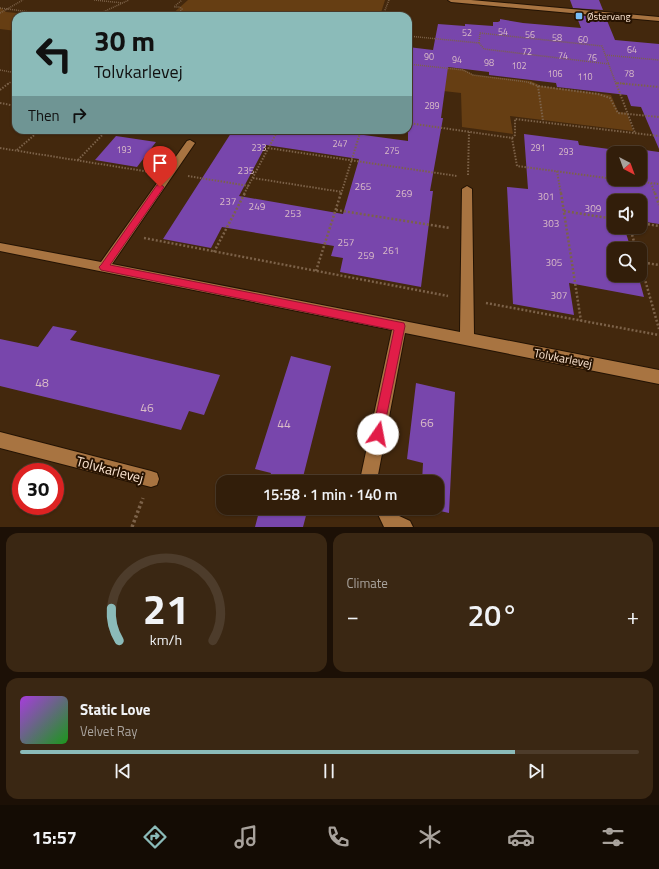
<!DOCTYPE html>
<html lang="en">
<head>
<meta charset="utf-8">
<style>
  :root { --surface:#321e0a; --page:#3a2713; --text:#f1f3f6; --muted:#a8a29c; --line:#4d3c2b; --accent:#8bbbb9 }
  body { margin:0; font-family:"Titillium Web",sans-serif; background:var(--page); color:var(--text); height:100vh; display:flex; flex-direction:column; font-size:15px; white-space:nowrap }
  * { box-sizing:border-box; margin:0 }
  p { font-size:13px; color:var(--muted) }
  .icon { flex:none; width:22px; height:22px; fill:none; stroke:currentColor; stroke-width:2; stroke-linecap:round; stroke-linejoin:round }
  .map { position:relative; height:527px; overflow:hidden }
  .sheet { display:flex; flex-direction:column; gap:6px; padding:6px; background:#1c1006; flex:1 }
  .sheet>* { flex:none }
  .guide { position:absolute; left:12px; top:12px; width:400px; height:122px; border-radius:12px; box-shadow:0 1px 3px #0004,0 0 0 1px var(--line); background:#8bbbb9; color:#111; overflow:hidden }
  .needle { width:26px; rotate:139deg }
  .tools { position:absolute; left:607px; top:146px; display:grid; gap:8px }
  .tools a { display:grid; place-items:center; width:40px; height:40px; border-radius:8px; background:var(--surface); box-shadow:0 1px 3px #0004,0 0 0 1px var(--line); font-size:20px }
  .speed { position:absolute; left:12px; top:463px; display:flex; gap:8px; font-size:20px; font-weight:700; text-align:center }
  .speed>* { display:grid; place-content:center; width:52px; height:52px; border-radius:50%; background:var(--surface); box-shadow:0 1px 3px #0004,0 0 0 1px var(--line); line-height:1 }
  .speed .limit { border:6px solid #d22; background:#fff; color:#111 }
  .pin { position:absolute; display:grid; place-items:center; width:34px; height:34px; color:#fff; margin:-41px -17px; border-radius:50% 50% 50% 0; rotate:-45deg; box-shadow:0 0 4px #0007 }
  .pin .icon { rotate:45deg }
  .me { position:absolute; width:44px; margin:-22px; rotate:12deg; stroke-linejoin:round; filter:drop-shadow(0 0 3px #0008) }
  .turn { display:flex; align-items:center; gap:14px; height:84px; padding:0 16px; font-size:18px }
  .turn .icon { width:52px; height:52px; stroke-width:2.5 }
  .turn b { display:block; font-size:28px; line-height:34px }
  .then { display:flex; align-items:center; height:38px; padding:0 16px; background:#0003; gap:8px; font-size:15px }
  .big { font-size:30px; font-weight:600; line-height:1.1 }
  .sheet .widget { flex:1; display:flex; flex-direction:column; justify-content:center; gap:6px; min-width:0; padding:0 14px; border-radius:12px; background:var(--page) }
  .sheet .dial { align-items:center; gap:0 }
  .dial svg { height:104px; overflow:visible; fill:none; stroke:var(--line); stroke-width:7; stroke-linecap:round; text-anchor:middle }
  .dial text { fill:var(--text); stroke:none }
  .song { display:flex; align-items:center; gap:12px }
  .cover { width:48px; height:48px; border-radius:6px; background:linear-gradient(135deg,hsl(280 70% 55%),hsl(120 70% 35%)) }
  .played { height:4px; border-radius:2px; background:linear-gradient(90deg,var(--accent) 80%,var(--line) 80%) }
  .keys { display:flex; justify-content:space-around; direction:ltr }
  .heat { display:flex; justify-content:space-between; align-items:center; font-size:22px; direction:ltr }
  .sheet .tiles { flex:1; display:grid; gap:6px; grid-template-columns:1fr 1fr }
  .widget:last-child { grid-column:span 2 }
  .trip { position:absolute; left:216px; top:475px; width:228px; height:40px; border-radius:12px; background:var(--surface); box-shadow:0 1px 3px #0004,0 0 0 1px var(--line); font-weight:600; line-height:40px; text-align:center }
  .tab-bar { display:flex; height:64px; justify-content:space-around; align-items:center; background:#140c04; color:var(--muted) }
  .tab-bar .icon { width:28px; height:28px }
  .tab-bar .active { color:var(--accent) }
  .tab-bar b { font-size:18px; color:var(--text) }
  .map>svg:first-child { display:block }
</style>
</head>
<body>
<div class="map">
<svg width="659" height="527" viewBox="0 0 659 527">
  <rect width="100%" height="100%" fill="#43280d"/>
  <path fill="#663e13" d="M188,0h197l-5,16h-210z
    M0,7l6,5 44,4h-34v15l-16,-2z
    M408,63l55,6 11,6 57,6 10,5 70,9 7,17 9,1 6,18 -123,-15 3,18 -51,-7 -1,-34 -53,-6z"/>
  <path fill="#7846ac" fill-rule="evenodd" d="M570,0h29l4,10 -30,-2z
    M576,15l30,3 9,22 44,4v105l-18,-42 -10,-1 -4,-11 -70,-8 -1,-4 -67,-8v-3l-41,-5 -7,51h2l-13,73h3l-12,96 -81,-15 3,-14 -12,-2 3,-10 -112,-19 -11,21 -48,-9 70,-109h94l81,11v-94l25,3 5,-26 27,2v-2l28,2v-4h5l2,-1v-2l23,4 58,5zM266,145l93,14 -16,55 -104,-18z
    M524,134l54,7 1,4 45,6 -1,-4 36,5v72l-19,-3v-20h-26v26h10l7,22h-17v26h24l6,22 -75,-14 5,32 -61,-11 -6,-117 21,2zM614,153h26v26h-26z
    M116,136l40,6 -19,25 -42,-7z
    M53,326l24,5 -7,9 150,35 -16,40 -15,-4 -8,19 -181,-44v-47l38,8z
    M291,356l40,10 -29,115 3,1h-37l3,-9 -16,-4z
    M416,383l39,9 -6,121 -22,-5h10v-26h-15l1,-19 -16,-4z
    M260,508h48l-5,19h-48z"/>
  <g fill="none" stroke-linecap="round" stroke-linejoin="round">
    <defs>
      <path id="minor" d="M448,0h23l188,17v4l-208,-19z
        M190,140l5,3 -83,121 348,68 2,-143 5,-3 5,3 2,145 185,36v14l-254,-51 -28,147v2h-17v-2l32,-150 -392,-79v-8l101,19 86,-121z
        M0,432l151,39 6,2 2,6 -2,6 -6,2 -151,-39z
        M375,508h18l4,7 13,6 3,6h-29z"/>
    </defs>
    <use href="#minor" stroke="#231304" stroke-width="2"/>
    <path stroke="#7c6249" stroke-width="1.5" stroke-dasharray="1 1" stroke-linecap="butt" d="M94,0l29,3
      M389,0l-6,15 8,1
      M0,8l60,8
      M0,13l23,-13
      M97,16l6,-4 26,-12
      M177,16l5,-7 -2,-2h-6l8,-7
      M408,36l71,7 5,6 125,15
      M479,43l1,-10 122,13 14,38
      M605,55l54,5
      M408,64l55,6 10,5 54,7 6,2
      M0,70l16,3
      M616,83l12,1
      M8,84l8,-6"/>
    <path stroke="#7c6249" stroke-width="2" stroke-dasharray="1.5 1.5" stroke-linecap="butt" d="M530,83l8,3 60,8 12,4 8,15 41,4
      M616,83l19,50
      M617,83l42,4
      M538,86l5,35
      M0,90l9,-7
      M0,103l16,3
      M408,123l104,15 5,28 97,13
      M512,138l3,-3v-16l144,17
      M0,148l150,24
      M268,148l189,28
      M17,150l23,-20
      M78,160l29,-30
      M557,171l4,23
      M468,175l1,-43
      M188,176l61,10
      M253,178l89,14
      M618,179l41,5
      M651,183l4,11
      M244,194l34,-64
      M341,194l20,-64"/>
    <path stroke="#7c6249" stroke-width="2.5" stroke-dasharray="2 2" stroke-linecap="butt" d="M561,193l20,128
      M655,193l4,12
      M336,210l114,18
      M564,211l50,8
      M640,223l19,3
      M630,227l6,22
      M144,238l304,58
      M214,252l31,-59
      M640,262l19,67
      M640,262l19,3
      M316,271l25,-78
      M486,303l173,32"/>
    <path stroke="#7c6249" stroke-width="3.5" stroke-dasharray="2.5 2.5" stroke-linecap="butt" d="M132,527l11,-29"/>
    <use href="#minor" fill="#a87441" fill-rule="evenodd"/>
  </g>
  <path fill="#e11d48" stroke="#92132f" d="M160,184l4,3 -54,78 294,58 1,3 -23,112 -4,2 -4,-2 -2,-4 22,-104 -293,-60 -2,-3 2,-2 56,-80z"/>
  <rect fill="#78bff7" stroke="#261200" stroke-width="1.5" x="575" y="12" width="8" height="8" rx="2"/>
  <g text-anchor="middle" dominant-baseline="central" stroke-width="4" stroke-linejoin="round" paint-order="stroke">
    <g font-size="9" fill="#dabcc7">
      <text x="503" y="31">54</text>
      <text x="467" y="32">52</text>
      <text x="530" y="34">56</text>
      <text x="557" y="37">58</text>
      <text x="583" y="39">60</text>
      <text x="632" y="49">64</text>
      <text x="527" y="51">72</text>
      <text x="563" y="55">74</text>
      <text x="429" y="56">90</text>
      <text x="592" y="57">76</text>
      <text x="457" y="59">94</text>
      <text x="489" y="62">98</text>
      <text x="519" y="65">102</text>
      <text x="555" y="73">106</text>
      <text x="629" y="73">78</text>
      <text x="585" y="76">110</text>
      <text x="432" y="105">289</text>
      <text x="340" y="143">247</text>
      <text x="259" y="147">233</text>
      <text x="538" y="147">291</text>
      <text x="124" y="149">193</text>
      <text x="392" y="150">275</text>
      <text x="566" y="151">293</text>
    </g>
    <g font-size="10" fill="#fbe4d0" stroke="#261200" text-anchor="start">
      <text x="587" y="16">Østervang</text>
    </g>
    <g font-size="10" fill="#dabcc7">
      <text x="246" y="170">235</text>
      <text x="363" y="186">265</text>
      <text x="404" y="193">269</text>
      <text x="546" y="196">301</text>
      <text x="228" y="201">237</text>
      <text x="257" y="206">249</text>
      <text x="593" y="208">309</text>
      <text x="293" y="213">253</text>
      <text x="551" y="223">303</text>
      <text x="346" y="242">257</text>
      <text x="391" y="250">261</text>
      <text x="366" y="255">259</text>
      <text x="554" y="262">305</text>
      <text x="559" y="295">307</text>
    </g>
    <g font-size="12" fill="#fbe4d0" stroke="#261200">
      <text transform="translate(563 358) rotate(11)">Tolvkarlevej</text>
    </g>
    <g font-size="12" fill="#dabcc7">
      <text x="42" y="382">48</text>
      <text x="147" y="407">46</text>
      <text x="427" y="422">66</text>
      <text x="284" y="423">44</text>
    </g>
    <g font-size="14" fill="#fbe4d0" stroke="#261200">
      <text transform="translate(110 469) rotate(15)">Tolvkarlevej</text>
    </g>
  </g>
</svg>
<div class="tools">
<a><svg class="needle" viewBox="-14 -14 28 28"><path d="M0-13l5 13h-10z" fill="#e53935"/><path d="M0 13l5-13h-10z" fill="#a8a29c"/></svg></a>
<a><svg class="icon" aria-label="sound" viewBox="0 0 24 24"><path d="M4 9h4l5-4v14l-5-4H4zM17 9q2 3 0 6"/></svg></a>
<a><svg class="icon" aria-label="search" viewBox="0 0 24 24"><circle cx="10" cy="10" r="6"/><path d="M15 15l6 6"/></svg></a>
</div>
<div class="speed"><div class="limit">30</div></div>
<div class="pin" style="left:160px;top:187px;background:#d93025"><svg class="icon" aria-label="arrive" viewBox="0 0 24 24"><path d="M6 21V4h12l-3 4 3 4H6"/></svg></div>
<svg class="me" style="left:378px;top:434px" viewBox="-20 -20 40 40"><circle r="19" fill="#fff"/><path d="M0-13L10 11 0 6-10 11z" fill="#e11d48"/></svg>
<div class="trip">15:58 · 1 min · 140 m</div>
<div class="guide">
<div class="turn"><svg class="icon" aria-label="left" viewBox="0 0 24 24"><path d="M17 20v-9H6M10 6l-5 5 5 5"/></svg><div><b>30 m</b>Tolvkarlevej</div></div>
<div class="then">Then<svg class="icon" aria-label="right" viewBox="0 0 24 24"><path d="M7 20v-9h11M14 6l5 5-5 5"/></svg></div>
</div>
</div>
<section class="sheet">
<div class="tiles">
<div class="widget dial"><svg viewBox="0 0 100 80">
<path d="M14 69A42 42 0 1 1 86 69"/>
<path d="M14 69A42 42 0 0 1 8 44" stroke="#8bbbb9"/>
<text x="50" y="56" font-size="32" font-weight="700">21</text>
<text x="50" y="72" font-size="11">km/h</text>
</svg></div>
<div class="widget"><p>Climate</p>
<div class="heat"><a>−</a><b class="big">20°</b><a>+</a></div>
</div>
<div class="widget">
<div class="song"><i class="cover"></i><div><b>Static Love</b><p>Velvet Ray</p></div></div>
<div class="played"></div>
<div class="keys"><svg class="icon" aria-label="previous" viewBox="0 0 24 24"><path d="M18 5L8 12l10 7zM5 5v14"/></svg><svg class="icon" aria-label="pause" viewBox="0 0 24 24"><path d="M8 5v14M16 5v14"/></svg><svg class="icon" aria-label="next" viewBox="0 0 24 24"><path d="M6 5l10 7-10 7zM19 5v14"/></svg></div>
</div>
</div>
</section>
<nav class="tab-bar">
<b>15:57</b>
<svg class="icon active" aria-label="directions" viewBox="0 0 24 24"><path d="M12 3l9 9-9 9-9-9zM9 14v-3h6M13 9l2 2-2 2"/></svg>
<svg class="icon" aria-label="music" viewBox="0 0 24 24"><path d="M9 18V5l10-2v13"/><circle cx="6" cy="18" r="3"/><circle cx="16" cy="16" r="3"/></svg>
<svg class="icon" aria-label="phone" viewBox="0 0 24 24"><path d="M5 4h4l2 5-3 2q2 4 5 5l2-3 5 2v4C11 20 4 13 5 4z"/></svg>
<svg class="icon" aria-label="climate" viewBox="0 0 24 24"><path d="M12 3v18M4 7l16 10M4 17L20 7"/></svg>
<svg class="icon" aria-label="car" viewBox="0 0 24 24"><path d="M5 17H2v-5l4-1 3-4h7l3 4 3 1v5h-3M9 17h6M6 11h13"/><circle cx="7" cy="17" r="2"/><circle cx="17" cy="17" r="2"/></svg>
<svg class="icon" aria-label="filters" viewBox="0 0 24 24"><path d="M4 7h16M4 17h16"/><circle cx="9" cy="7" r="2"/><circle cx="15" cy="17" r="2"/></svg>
</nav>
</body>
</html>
